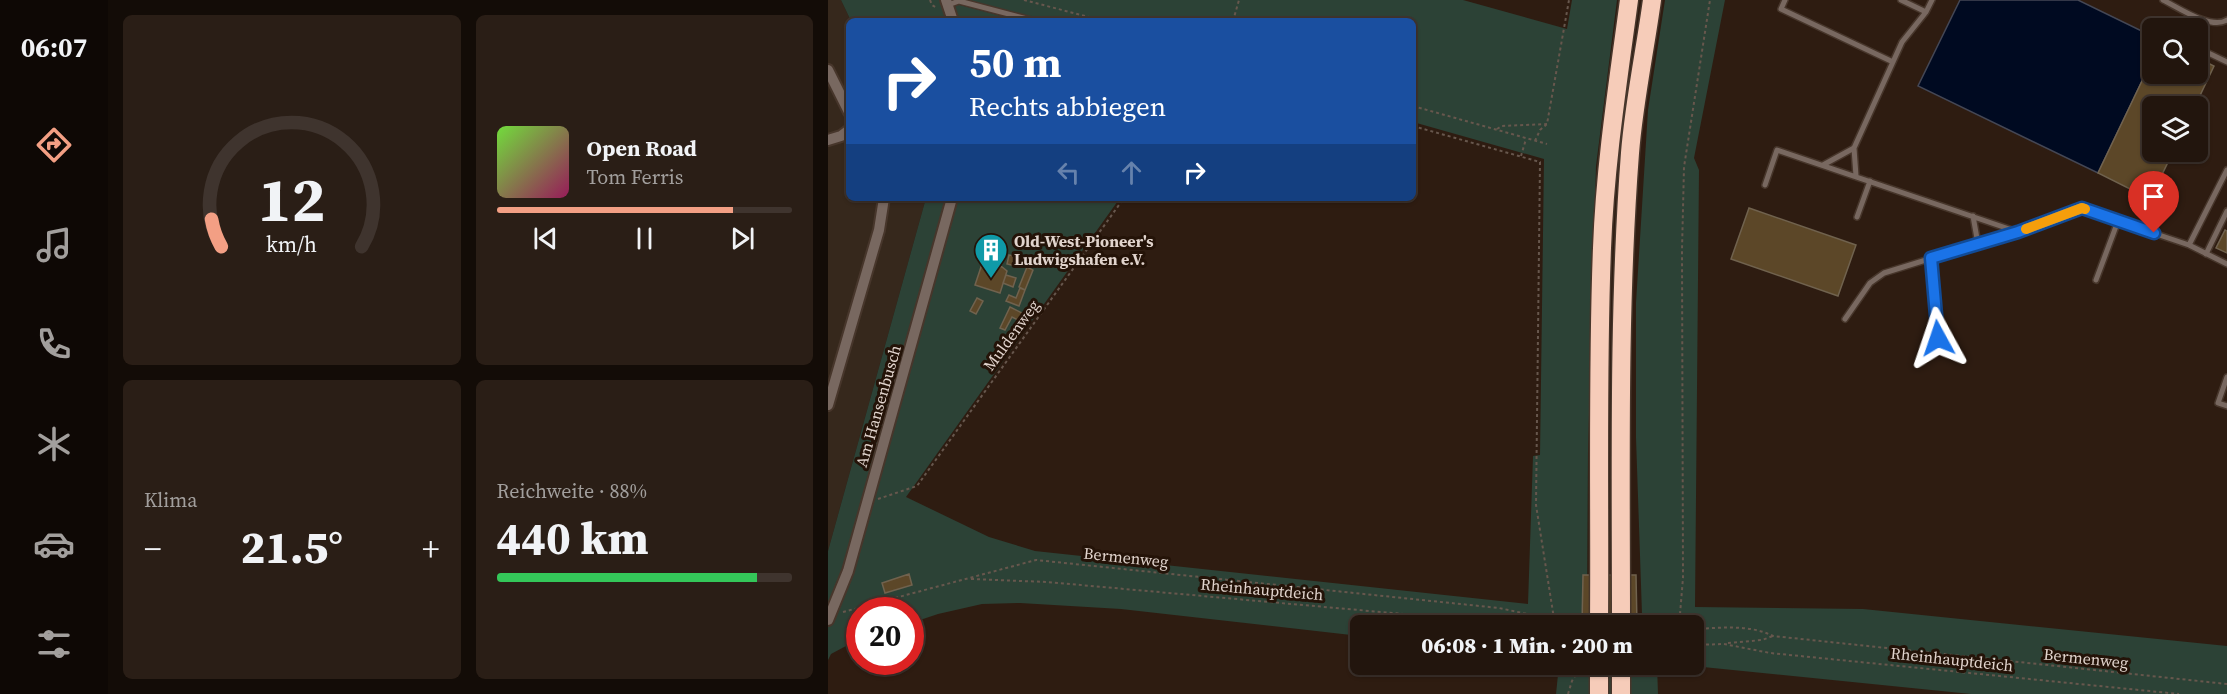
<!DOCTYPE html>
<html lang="de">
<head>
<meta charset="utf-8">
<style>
  :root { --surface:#22150d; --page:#2a1e16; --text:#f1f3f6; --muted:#a29f9d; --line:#3f342e; --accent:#f39f84 }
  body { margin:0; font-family:"Source Serif 4",serif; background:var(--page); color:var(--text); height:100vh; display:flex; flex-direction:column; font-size:22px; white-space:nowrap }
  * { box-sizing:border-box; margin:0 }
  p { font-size:20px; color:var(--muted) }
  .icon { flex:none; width:33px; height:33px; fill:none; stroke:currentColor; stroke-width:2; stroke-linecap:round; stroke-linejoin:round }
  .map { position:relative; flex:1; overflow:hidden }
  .panel { display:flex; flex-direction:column; gap:15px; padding:15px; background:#130c07; width:720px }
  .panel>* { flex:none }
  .guide { position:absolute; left:18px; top:18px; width:570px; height:183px; border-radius:9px; box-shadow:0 2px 4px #0004,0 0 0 2px var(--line); background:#1a4fa0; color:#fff; overflow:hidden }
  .tools { position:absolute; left:1314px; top:18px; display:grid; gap:12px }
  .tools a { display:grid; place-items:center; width:66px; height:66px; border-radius:9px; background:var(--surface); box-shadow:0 2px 4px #0004,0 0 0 2px var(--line); font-size:30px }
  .speed { position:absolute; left:18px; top:597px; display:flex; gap:12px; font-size:30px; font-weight:700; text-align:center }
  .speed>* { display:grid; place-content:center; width:78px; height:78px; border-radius:50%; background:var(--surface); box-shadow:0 2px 4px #0004,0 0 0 2px var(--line); line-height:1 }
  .speed .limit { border:9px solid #d22; background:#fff; color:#111 }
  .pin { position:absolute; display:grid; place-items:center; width:51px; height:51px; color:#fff; margin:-62px -26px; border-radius:50% 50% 50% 0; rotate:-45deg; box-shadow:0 0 6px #0007 }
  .pin .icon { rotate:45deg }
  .me { position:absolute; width:66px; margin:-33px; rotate:355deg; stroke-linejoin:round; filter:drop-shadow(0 0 4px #0008) }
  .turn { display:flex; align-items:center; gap:21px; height:126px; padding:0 24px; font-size:27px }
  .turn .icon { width:78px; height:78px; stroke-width:2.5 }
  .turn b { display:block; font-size:42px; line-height:51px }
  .lanes { display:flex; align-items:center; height:57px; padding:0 24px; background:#0003; justify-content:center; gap:30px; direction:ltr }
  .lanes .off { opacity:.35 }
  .big { font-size:45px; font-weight:800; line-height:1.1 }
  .panel .card { flex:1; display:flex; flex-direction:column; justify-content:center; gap:9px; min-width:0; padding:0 21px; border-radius:9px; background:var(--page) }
  .panel .dial { align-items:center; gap:0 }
  .dial svg { height:156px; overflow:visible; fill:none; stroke:var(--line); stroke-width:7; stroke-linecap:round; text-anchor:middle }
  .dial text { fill:var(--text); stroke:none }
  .song { display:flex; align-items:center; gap:18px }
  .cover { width:72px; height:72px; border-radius:9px; background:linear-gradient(135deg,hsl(100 70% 55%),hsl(330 70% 35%)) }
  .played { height:6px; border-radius:3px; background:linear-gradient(90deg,var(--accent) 80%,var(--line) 80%) }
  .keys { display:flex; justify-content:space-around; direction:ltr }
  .heat { display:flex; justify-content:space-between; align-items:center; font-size:33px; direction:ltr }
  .charge { height:9px; border-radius:4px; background:linear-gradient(90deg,#34c759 88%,var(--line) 0) }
  .panel .tiles { flex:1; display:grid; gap:15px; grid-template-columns:repeat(2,1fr) }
  .trip { position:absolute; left:522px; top:615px; width:354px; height:60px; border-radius:9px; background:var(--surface); box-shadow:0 2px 4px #0004,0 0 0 2px var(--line); font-weight:800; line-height:60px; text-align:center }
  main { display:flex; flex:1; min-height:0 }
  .tab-bar { display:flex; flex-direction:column; width:108px; justify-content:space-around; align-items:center; background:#0e0805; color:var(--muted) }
  .tab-bar .icon { width:42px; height:42px }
  .tab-bar .on { color:var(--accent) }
  .tab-bar b { font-size:27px; color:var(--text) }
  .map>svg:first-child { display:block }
</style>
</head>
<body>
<main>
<nav class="tab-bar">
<b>06:07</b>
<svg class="icon on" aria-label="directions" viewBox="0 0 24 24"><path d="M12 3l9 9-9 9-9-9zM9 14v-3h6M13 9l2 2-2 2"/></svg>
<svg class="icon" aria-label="music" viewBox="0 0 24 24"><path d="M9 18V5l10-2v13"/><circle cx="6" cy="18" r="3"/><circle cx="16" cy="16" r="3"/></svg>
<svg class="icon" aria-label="phone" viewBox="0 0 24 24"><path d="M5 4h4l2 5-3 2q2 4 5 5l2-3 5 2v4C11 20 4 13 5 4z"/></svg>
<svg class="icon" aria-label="climate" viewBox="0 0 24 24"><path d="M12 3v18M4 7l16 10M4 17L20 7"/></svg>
<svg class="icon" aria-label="car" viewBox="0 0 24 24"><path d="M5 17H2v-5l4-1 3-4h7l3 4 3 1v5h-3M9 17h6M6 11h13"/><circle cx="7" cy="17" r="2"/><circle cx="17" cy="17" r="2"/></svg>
<svg class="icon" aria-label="filters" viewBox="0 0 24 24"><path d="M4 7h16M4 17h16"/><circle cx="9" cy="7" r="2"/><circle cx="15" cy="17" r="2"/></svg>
</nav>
<section class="panel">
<div class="tiles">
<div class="card dial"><svg viewBox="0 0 100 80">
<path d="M14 69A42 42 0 1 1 86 69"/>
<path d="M14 69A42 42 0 0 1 9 55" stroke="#f39f84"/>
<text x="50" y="56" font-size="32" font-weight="700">12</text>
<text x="50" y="72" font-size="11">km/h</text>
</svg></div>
<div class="card">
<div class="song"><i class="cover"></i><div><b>Open Road</b><p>Tom Ferris</p></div></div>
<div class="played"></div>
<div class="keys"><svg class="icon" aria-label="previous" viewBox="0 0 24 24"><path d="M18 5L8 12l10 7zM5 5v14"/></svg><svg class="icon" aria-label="pause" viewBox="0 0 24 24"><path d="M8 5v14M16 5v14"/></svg><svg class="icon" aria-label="next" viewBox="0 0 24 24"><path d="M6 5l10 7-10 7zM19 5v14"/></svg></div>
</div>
<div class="card"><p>Klima</p>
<div class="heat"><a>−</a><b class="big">21.5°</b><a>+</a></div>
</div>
<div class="card"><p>Reichweite · 88%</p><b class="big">440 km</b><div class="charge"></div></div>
</div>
</section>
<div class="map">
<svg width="1399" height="694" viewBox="0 0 1399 694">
  <rect width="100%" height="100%" fill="#2e1c11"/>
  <path fill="#36281c" d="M0,0h13l10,21h-2v177h77l-98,353z"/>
  <path fill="#2c4236" d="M13,0h112l7,5 61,16h-24l-7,-3 -2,3h-137z
    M132,0h503l104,29 5,-29h45l-21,166 -8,285 -1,162 55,1 -6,-176v-135l12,-193 17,-110h60l-31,158 5,12 -4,437 168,2 364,37v48h-256l-288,-29 11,-1v-38h-334v10l-239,-27 -101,-6 -38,1 -44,10 -27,9 -1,-13h-50l-1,29 -28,15 -3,6v-109l98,-353h194l-214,299 83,40 46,14 493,53 5,-148 7,-1 4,-296 -131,-37v-101h-369z
    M731,665h98l1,29h-102z"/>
  <path fill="#000a21" stroke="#444755" stroke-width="1.5" d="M1132,0h118l74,36v24l-54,113 -180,-87z"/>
  <path fill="#5c4728" stroke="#70624e" stroke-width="1.5" d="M1370,58l16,8 -19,40h-43v46h21l-23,47 -52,-26 54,-113v14h46z
    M921,208l107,37 -18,51 -107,-37z
    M1397,230l2,1v22l-11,-5z
    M181,255l10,2 -3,9 -9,-2z
    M155,261l19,6 5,4 -7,22 -25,-8z
    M199,267l6,3 -8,20 -6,-3z
    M178,275l10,3 -3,9 -10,-4z
    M192,288l5,2 -6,16 -13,-5 3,-6 7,3z
    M149,298l6,3 -7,13 -6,-3z
    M182,307l20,10 -4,7 -14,-7 -7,13 -5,-2z
    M81,574l3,11 -27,8 -3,-10z
    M755,575h53l1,50h-55z"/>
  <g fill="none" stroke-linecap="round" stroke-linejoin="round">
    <defs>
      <path id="service" d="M957,0l-4,9 112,53
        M1073,0l25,12
        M1335,0c16,8 48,30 64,20
        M120,5l11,-4 76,20
        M1370,48l29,14
        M995,165l31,-17
        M1028,176l-2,-28 48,-106 24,-30 6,-12
        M937,185l12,-35 241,82 64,-23 107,36 38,19
        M1145,216l5,28
        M1029,217l13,-36
        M1361,245l38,-75
        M1378,254l21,-43
        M1103,259l7,79
        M1268,280l22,-59
        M1017,319l25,-36 14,-10 132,-41
        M1399,377l-9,26 9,3"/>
      <path id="minor" d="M118,0l7,21
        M0,70l21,42
        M0,140l13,-4 8,-6
        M0,405l51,-175 5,-32
        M0,620l20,-49 104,-373"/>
      <path id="motorway" d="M771,626c1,-126 -2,-252 3,-378 3,-83 16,-166 27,-248
        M793,626c0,-158 -3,-316 9,-473 4,-51 15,-102 22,-153
        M793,664v30
        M771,694v-30"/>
    </defs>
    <use href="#service" stroke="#47362b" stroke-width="8"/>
    <use href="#minor" stroke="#47362b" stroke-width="14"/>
    <use href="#motorway" stroke="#47362b" stroke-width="21"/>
    <path stroke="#67574d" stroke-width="2" stroke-dasharray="3 3" stroke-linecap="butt" d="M102,0l2,5 5,3
      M196,0l80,21
      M405,21l6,-21
      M585,106l134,38
      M585,126l127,36 -4,343 19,120
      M669,129l5,-3 45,-2
      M707,141l5,-11 7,-6 22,-124
      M693,156l5,-17
      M50,499l39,-13 207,-288
      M143,579l76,3 445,40 59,2
      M15,612l193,-52 463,48 33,7 31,11
      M809,619l1,7
      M726,624l4,-4h24
      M851,626l4,-48 -1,-328 2,-83 26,-167
      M866,629c26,-1 55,-5 79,7l454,48
      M900,643l34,-3 11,-4
      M896,644l46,9 409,41
      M866,645l29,-1
      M740,694l4,-13 10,-17"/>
    <use href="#service" stroke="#786860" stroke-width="5"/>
    <use href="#minor" stroke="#786860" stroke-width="10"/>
    <use href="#motorway" stroke="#f6ccb9" stroke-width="18"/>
  </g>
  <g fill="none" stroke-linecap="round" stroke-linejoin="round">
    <defs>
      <path id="route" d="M1110,338l-7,-80 87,-26 64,-24 72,25"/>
    </defs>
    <use href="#route" stroke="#114b97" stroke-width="15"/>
    <use href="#route" stroke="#1a73e8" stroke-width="10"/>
    <path stroke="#f59e0b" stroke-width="10" d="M1198,229l56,-21 3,1"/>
  </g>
  <defs>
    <symbol id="building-pin" viewBox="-11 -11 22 30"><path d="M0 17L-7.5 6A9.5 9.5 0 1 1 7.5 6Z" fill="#0f9aa8" stroke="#241308"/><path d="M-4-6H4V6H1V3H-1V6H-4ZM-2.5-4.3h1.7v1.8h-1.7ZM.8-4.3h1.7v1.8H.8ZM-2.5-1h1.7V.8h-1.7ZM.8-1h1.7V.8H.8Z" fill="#fff"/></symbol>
  </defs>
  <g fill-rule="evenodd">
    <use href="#building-pin" x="144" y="231" width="38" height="52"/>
  </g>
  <g text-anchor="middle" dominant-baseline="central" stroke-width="6" stroke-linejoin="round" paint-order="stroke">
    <g font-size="16" font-weight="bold" fill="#e1d4cd" stroke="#241308" text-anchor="start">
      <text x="186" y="241">Old-West-Pioneer's<tspan x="186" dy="18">Ludwigshafen e.V.</tspan></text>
    </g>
    <g font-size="16" fill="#e1d4cd" stroke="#241308">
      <text transform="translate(183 335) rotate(-54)">Muldenweg</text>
      <text transform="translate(50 406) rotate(-74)">Am Hansenbusch</text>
      <text transform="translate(298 557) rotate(6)">Bermenweg</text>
      <text transform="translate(434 589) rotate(5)">Rheinhauptdeich</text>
      <text transform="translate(1258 658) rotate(6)">Bermenweg</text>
      <text transform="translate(1124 659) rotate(6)">Rheinhauptdeich</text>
    </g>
  </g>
</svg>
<div class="tools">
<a><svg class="icon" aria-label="search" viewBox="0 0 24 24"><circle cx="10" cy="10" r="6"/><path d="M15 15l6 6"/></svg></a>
<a><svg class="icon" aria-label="layers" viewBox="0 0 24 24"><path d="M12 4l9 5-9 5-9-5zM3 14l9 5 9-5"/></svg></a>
</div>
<div class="speed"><div class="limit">20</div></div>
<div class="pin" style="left:1326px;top:233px;background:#d93025"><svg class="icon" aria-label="arrive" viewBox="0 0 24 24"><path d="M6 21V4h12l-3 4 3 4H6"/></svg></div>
<svg class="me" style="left:1110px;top:338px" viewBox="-20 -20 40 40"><path d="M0-17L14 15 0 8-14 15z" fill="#1a73e8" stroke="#fff" stroke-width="4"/></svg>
<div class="trip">06:08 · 1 Min. · 200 m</div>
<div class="guide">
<div class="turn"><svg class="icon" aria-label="right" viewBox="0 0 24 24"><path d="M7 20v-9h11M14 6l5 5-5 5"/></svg><div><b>50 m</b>Rechts abbiegen</div></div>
<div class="lanes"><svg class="icon off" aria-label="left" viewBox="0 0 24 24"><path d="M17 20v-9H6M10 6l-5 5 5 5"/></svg><svg class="icon off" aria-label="ahead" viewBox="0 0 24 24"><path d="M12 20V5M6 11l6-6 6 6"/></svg><svg class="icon" aria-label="right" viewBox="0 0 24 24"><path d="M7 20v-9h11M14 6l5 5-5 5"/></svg></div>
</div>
</div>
</main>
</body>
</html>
